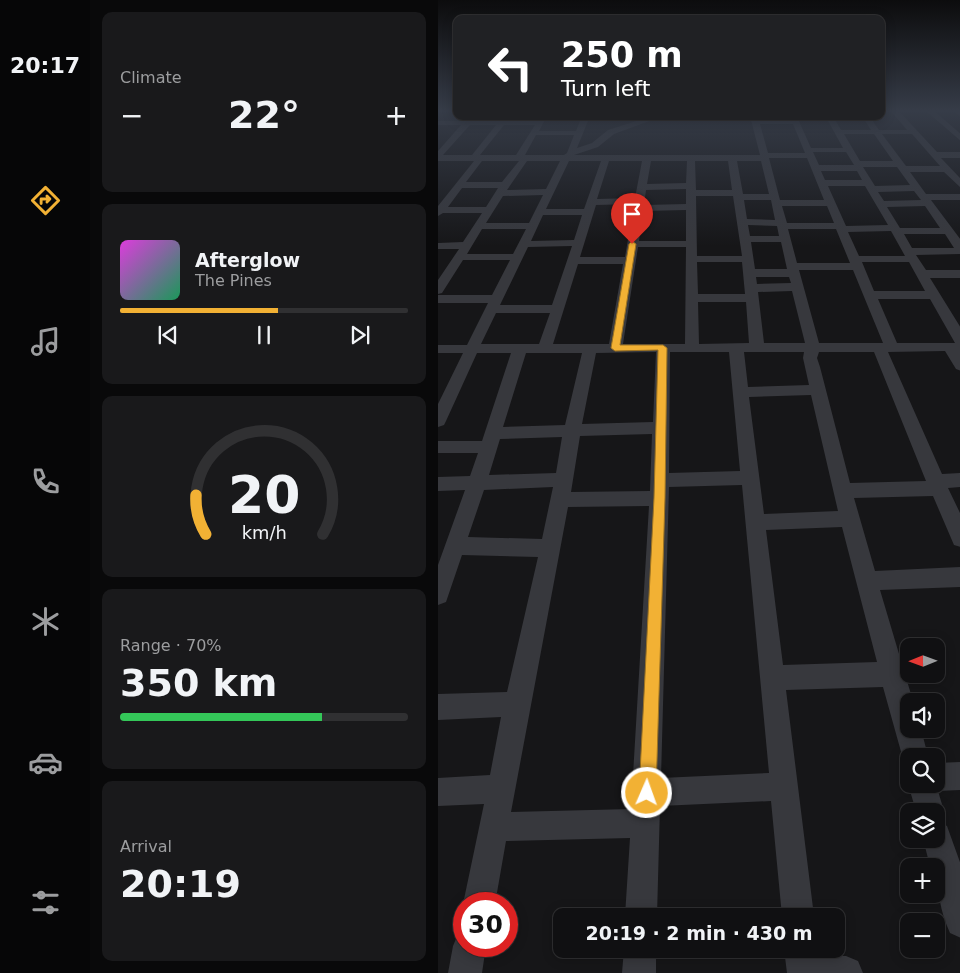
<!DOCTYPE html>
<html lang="en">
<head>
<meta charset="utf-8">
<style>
  :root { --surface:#101012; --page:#19191b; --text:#f1f3f6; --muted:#9c9d9f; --line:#303032; --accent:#f2b134 }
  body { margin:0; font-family:"DejaVu Sans",sans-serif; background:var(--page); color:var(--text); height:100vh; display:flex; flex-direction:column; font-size:19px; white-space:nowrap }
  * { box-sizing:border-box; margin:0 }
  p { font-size:16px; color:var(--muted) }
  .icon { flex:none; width:28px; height:28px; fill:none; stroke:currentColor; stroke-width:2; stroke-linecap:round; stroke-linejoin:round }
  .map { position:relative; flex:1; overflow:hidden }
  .sheet { display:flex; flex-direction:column; gap:12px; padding:12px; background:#09090a; width:348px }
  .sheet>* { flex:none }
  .hud { position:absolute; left:15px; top:15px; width:432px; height:105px; border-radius:10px; box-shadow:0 2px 12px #0003,0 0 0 1px var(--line); background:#202124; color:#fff; overflow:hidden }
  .needle { width:32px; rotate:269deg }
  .fabs { position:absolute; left:462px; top:638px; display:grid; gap:10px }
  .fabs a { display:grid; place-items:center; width:45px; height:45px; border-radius:10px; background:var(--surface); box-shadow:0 2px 12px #0003,0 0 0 1px var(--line); font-size:25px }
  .speed { position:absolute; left:15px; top:892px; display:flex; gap:10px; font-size:25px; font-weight:700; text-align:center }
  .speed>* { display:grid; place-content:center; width:65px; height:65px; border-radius:50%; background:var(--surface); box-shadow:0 2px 12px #0003,0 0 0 1px var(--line); line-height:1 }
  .speed .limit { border:8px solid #d22; background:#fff; color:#111 }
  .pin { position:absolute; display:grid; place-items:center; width:42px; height:42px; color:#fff; margin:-51px -21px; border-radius:50% 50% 50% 0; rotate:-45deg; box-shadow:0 0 5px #0007 }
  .pin .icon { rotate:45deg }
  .me { position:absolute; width:55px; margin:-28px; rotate:2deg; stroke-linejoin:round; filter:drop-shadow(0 0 4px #0008) }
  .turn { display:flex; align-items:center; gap:18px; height:105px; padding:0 25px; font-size:22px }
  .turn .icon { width:65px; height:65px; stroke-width:2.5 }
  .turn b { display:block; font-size:35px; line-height:42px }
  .big { font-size:38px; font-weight:600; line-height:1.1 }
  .sheet .tile { flex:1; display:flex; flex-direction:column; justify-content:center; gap:8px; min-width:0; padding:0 18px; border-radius:10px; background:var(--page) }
  .sheet .dial { align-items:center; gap:0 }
  .dial svg { height:130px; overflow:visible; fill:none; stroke:var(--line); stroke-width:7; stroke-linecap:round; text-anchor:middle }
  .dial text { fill:var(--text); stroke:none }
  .song { display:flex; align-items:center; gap:15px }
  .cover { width:60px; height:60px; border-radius:8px; background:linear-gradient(135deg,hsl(300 70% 55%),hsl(150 70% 35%)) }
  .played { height:5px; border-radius:2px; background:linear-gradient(90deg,var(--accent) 55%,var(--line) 55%) }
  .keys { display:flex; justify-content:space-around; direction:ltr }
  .heat { display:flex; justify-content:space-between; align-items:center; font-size:28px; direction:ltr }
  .charge { height:8px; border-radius:4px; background:linear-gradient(90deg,#34c759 70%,var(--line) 0) }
  .trip { position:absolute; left:115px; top:908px; width:292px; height:50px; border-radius:10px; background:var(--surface); box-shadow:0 2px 12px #0003,0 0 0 1px var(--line); font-weight:600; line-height:50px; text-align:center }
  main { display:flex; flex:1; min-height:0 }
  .tabs { display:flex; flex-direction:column; width:90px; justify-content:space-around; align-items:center; background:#060607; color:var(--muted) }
  .tabs .icon { width:35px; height:35px }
  .tabs .active { color:var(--accent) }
  .tabs b { font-size:22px; color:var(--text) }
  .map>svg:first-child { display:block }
</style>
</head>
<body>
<main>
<nav class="tabs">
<b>20:17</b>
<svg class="icon active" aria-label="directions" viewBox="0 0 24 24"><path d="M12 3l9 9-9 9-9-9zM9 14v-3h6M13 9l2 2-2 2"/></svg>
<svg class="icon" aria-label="music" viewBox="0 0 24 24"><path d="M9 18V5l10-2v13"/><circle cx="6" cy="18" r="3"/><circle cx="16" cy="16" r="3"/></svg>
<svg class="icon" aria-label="phone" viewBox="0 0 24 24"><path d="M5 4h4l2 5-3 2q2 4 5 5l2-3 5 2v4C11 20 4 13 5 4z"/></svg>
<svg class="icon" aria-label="climate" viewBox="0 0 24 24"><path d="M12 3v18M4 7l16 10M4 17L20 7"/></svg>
<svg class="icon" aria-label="car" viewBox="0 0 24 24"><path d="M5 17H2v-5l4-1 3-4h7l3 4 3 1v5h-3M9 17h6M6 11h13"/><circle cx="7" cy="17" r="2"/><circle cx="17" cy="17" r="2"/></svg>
<svg class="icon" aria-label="filters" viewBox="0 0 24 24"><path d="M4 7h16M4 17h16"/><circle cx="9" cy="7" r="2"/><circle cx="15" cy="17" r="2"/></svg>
</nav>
<section class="sheet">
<div class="tile"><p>Climate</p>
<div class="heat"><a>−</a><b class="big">22°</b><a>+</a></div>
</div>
<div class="tile">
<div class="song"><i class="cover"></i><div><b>Afterglow</b><p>The Pines</p></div></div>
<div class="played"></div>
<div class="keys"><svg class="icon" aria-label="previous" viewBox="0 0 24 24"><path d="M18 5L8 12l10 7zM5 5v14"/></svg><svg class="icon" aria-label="pause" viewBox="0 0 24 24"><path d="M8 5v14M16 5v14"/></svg><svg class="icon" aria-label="next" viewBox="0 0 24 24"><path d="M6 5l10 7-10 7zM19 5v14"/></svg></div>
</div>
<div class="tile dial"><svg viewBox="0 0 100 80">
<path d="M14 69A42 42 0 1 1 86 69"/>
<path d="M14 69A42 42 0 0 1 8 45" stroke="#f2b134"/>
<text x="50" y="56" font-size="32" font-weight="700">20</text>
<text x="50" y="72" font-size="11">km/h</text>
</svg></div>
<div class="tile"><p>Range · 70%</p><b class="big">350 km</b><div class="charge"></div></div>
<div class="tile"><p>Arrival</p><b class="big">20:19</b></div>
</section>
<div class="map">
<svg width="523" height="973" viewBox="0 0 523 973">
  <rect width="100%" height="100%" fill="#161618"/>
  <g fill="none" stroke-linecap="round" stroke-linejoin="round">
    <path fill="#37383d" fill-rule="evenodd" d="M452,110h8l39,42h24v6h-20l20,21v9l-17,-16h-34l16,22h35v6h-30l30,40v14l-45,1 10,15h35v8h-31l31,50v43l-5,-2 -11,-18 -57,1 54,122 19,-1v14l-13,1 13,27v32l-7,-2 -21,-49 -79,2 21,73 86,-4v20l-81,3 33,111h-4v28h12l7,27h-19v11l-4,-1 -22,-79 -97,3 28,226h-32l-11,-115 -111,5 -3,110h-32l5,-78 -124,3 -11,63h-31v3l-1,-3 21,-100 -46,2v-28l52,-3 11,-58 -63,3v-26l69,-2 31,-135 -76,-2 -16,47 -8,3v-40l27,-75 -27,1v-14l32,-1 8,-23h-40v-12h44l29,-88h-34l-31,68 -2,4 -6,2v-23l25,-51h-25v-8h29l21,-42h-50v-8h54l18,-35h-47l-21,33 -4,1v-14l21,-31h-21v-6l25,-1 19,-29h-39l-5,3v-10l36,-45h-36v-10l23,-26h-23v-4h27l5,-5h5l-2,5h27l4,-5h5l-1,5h29l3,-5h7l-8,15h37l6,-15h8l-13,32 15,-5 16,-13 44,-14h11l-49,18 -16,13 -24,8h186l-10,-39h8l1,4h32l-1,-4h43l8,14h30l-9,-14h7l10,14h28zM360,119h29l16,29h-32zM322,124h33l12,29h-37zM32,125h26l-24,30h-29zM66,125h31l-19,30h-36zM406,134h30l19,27h-33zM444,134h30l28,32h-34zM98,135h38l-7,18 -3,2h-39zM375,152h33l8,13h-35zM331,158h38l17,42h-44zM44,161h37l-17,21h-36zM89,161h33l-14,28 -39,1zM131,161h32l-17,48h-38zM171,161h33l-7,37 -38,1zM213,161h36l-1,22 -39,1zM257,161h33l4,29h-36zM299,161h24l8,33h-26zM425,167h34l13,18 -35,1zM383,171h36l5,9h-37zM390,186h37l23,39 -42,1zM24,188h36l-12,19h-38zM248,189v15l-42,1 2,-15zM476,191l7,9 -37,1 -6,-9zM105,195l-14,28h-43l17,-27zM258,196h37l9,60h-45zM306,200h27l4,20 -28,-1zM196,204l-9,53h-45l16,-52zM344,206h45l7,17h-47zM487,206l15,22h-40l-13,-21zM248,210v31h-47l4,-30zM105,215h39l-8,25 -43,1zM310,225l29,1 2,10h-29zM44,229h44l-13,25h-46zM350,229h48l14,34h-53zM453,231l14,25h-46l-11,-24zM466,234h41l9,14h-42zM313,242h30l6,27h-32zM134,246l-20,59h-52l28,-58zM200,247h48l-1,97h-62zM259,262h45l3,32h-47zM424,262h47l16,29h-51zM140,264h45l-14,80h-56zM361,270h54l30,73h-64zM318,277h33l2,6 -34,1zM354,291l13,52h-41l-6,-51zM440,299h52l25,44h-58zM260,302h48l3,41 -50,1zM58,313h54l-11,31h-58zM218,352l-3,70 -71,2 14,-71zM232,352h59l11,119 -71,2zM306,352h60l-1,6 6,27 -61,2zM381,352h55l52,129 -76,2 -30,-116 -3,-9zM88,353h56l-17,72 -62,2zM373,395l27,116 -74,3 -15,-117zM214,434l-2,57 -79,1 9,-56zM124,437l-6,36 -67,2 11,-36zM304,485l27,288 -108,5 8,-291zM115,487l-11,52 -74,-2 16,-47zM211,506l-18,303 -120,3 57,-305zM404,527l35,135 -94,3 -17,-135z
      M487,110h8l28,24v7z
      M523,762v28l-23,1 6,20 -5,11 8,4 14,39v73l-11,-5c-10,-22 -13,-43 -13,-67h-7l-7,-27h14v-28h-21l-8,-27 1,-3v3h28v-21z
      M26,932v14h22l-4,27h-34l5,-27 5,-12z
      M186,949h32v24h-34z
      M346,949h33l2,7h27l12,5 5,12h-76z"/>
  </g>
  <path fill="#323236" d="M514,110h9v7z"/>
  <path fill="#3f3f44" stroke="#4f5156" d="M518,110h5v4z"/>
  <linearGradient id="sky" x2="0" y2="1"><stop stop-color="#0c0c0d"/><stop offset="0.45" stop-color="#363c48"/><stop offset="1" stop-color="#363c48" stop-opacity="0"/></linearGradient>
  <rect width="523" height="246" fill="url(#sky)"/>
  <path fill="#f2b134" stroke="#9d7322" d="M194,241l4,3 -16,101h43l4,3 -2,150 -9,295 -3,6 -6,2 -6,-2 -2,-6 15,-295 4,-148 -43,1 -4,-3 18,-104z"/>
</svg>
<div class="fabs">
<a><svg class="needle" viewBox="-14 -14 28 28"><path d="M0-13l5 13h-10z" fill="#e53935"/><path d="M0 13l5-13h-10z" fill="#9c9d9f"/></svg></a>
<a><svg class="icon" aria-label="sound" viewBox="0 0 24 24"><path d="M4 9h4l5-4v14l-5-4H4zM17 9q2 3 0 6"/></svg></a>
<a><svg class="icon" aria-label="search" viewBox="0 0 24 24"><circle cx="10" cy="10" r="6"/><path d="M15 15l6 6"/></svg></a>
<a><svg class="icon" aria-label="layers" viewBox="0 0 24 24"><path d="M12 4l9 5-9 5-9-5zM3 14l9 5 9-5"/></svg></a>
<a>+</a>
<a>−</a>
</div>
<div class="speed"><div class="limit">30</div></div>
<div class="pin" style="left:194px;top:244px;background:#d93025"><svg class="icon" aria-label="arrive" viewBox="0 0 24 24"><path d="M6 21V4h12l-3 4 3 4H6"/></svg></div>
<svg class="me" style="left:209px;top:793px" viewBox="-20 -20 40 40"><circle r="17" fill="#f2b134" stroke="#fff" stroke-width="3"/><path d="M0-11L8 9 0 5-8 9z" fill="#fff"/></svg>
<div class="trip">20:19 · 2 min · 430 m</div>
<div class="hud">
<div class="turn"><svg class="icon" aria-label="left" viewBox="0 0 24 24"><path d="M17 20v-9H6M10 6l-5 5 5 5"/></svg><div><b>250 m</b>Turn left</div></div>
</div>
</div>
</main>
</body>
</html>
